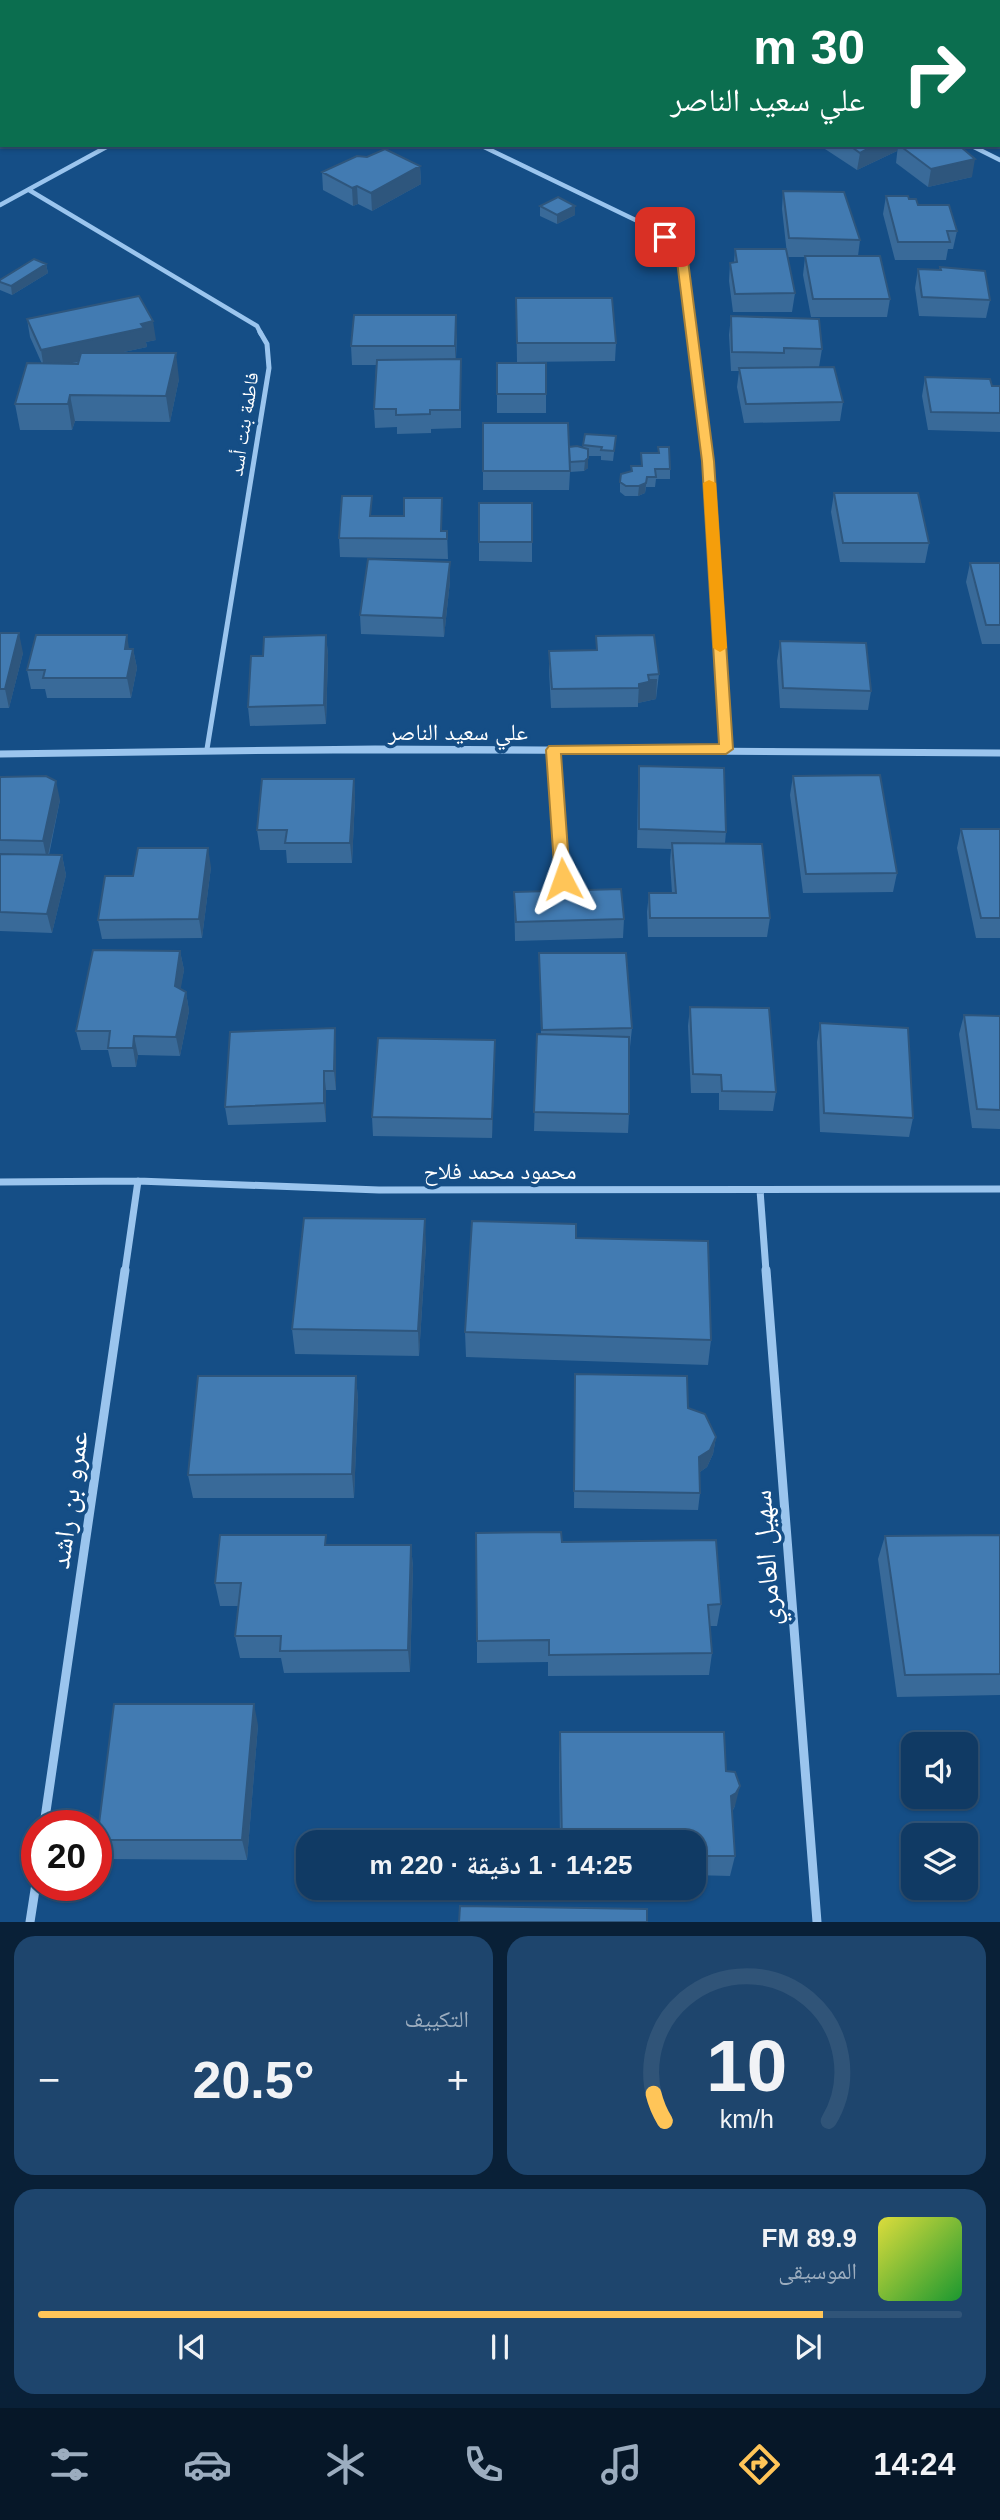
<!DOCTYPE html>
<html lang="ar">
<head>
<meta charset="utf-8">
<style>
  :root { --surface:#103a64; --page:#1e456d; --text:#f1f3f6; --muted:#9cadbf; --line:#305478; --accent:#ffc558 }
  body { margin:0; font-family:Helvetica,"Noto Naskh Arabic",sans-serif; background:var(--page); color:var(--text); direction:rtl; height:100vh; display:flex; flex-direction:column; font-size:26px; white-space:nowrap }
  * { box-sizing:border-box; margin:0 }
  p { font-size:23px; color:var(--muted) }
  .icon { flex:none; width:38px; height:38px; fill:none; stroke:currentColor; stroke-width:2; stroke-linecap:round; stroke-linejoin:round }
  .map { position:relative; height:1922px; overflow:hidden; direction:ltr }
  .panel { display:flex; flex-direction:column; gap:14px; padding:14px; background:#092037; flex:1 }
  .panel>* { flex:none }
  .guide { position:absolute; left:0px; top:0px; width:1001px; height:147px; box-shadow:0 2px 5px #0004,0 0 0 2px var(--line); direction:rtl; background:#0b6e4f; color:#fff; overflow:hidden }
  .controls { position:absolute; left:901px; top:1732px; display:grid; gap:14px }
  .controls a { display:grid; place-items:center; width:77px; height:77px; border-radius:14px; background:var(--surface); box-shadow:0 2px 5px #0004,0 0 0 2px var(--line); font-size:35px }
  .speed { position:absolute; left:21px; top:1810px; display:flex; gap:14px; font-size:35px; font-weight:700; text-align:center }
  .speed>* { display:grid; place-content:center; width:91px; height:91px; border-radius:50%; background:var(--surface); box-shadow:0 2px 5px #0004,0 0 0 2px var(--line); line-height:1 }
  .speed .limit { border:10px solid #d22; background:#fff; color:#111 }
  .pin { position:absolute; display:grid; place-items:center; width:60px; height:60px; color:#fff; margin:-30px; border-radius:14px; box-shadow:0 4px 10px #0006 }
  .me { position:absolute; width:77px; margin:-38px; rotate:356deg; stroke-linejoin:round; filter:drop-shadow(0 0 5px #0008) }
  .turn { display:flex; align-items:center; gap:24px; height:147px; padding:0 21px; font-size:32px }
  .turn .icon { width:91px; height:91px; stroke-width:2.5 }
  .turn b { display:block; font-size:49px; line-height:60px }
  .big { font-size:52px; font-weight:800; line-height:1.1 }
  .panel .widget { flex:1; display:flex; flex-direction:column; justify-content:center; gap:10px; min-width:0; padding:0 24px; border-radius:21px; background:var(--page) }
  .panel .dial { align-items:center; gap:0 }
  .dial svg { height:182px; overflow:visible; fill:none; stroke:var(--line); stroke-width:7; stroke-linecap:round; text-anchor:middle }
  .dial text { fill:var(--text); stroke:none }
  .song { display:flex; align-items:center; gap:21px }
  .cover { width:84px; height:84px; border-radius:10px; background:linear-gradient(135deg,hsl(60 70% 55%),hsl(130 70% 35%)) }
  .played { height:7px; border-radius:4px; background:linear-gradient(90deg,var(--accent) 85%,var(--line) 85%) }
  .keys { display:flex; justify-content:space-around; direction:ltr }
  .heat { display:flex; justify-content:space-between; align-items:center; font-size:38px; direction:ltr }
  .panel .tiles { flex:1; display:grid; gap:14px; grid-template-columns:1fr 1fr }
  .widget:last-child { grid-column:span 2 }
  .trip { position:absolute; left:296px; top:1830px; width:410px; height:70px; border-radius:21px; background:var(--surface); box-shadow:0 2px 5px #0004,0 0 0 2px var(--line); font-weight:800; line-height:70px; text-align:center; direction:rtl }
  .menu { display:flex; height:112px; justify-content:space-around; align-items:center; background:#061728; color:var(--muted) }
  .menu .icon { width:49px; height:49px }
  .menu .on { color:var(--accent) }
  .menu b { font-size:32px; color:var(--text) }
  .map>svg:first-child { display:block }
</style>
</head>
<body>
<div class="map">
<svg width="1000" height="1922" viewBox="0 0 1000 1922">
  <rect width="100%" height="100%" fill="#154e86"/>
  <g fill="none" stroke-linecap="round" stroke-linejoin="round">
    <path stroke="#9bc5ee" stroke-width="5" d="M554,749l9,130"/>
    <path stroke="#9bc5ee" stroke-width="4.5" d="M650,0l4,2
      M359,2l2,-2
      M741,2l4,-2
      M480,145l172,83 23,16 7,9 10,81
      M970,145l30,15
      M29,190l228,136 4,8
      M0,205l110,-60"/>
    <path stroke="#9bc5ee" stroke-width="5" d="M692,332l16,129 18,288
      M207,749l62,-381 -2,-24 -7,-12
      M197,751h577"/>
    <path stroke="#9bc5ee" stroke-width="7" d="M0,754l375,-5 625,4
      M0,1182l138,-1 241,9 621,-1
      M760,1190l6,81
      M125,1271l13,-90"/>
    <path stroke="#9bc5ee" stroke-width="9" d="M766,1270l51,652
      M44,1825l81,-555
      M30,1922l7,-45"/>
  </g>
  <path fill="#396a99" d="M960,0h35l-3,2h-27z
    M826,145h71v6l-40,19 -32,-21z
    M898,145l74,32 -44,10 -32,-24z
    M420,166l1,18 -49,27 -14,-7 -5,2 -30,-16 -1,-18z
    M783,191l77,49 -2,16 32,43 -3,18h-76l-8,-42 2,-18h-17l7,36 -3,19h-59l-4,-31 1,-18 4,-1 1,-13 52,5 -5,-45z
    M886,196l23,3 48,32 -4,18h-5l-2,11h-51l-12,-46z
    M540,206h35v9l-18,9 -17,-8z
    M46,264l2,9 -36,22 -12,-5v-10z
    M940,267l50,33 -4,18 -67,-2 -4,-28 3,-19 21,1z
    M516,298l100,45 -1,18 -98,1z
    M731,316l91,33 -3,18 24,35 -3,19 -96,2 -7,-36 2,-16h-8l-2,-36z
    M27,319l129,21 -10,2 1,5 -28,6 60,26 -9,43 -95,-1 -3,9h-52l-5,-26 27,-40 -12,-27z
    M457,334l-1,25h5v69l-30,1v4l-34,1v-7l-22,1 -1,-19 2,-44h-24l-1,-19z
    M497,363l49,31v19h-49z
    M925,377l75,9v46l-72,-2 -6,-34z
    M483,423l86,24 14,1 2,-14 31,2 -3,25 -12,-1v-4h-13v12l-4,3 -14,1 -1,18h-86z
    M658,447l12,22v10h-14l-1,8h-9l-1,6 -7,3h-13l-5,-4v-10l11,-11v-5h10v-13h17z
    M834,493l95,50 -4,20 -85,-1 -9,-50z
    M532,503v59l-53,-1v-19z
    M373,516l69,1v14h5l1,28 -108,-2 -1,-19z
    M450,562v19l-6,56 -83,-3 -1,-19z
    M970,563h30v81h-18l-16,-62z
    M0,633l23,20 -14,55h-9z
    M326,635l2,20 -2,69 -76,2 -2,-19 15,-51z
    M596,636l63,38 -3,25 -18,4v4l-87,1 -2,-38v-19l47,-1z
    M780,641l91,50 -3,19 -88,-2 -3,-47z
    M129,649h4l4,19 -6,30h-84l-2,-9h-14l-4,-19z
    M639,766l87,66 -1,11 45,75 -3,19h-119l-1,-25 2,-19h23l-2,-31 1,-13 -34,-1 1,-63z
    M793,776l104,97 -4,19 -90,1 -13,-98z
    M0,777l60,23 -11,55h13l4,20 -14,58 -52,-2z
    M354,779l1,19 -3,65h-65l-1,-13h-26l-3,-20z
    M961,829h39v109h-24l-19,-90z
    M211,867l-9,71 -100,1 -4,-19z
    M514,892l110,27 -1,19 -108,3z
    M180,951l4,19 -4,19 6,3 3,19 -9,45 -42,-1 -2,12h-24l-4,-17h-27l-5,-19z
    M539,953l93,75 -2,19h-1v67l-1,19 -94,-2 3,-97h4z
    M690,1007l86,85 -3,19 -54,-1v-17h-28l-3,-67z
    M964,1015l36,1v113l-28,-1 -13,-94z
    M820,1023l93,95 -4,19 -89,-5 -3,-90z
    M336,1047v43h-10v32l-98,3 -3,-18z
    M495,1059l-3,79 -119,-2 -1,-19z
    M576,1238l135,102 -3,25 -242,-8 -1,-25z
    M426,1245l-7,111 -124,-2 -3,-25z
    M575,1374l113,34 28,29 -3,17 -6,13 -7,5v21l-2,17 -124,-2z
    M356,1376l2,24 -4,98h-161l-5,-23z
    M1000,1535v160l-103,2 -19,-138 7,-23z
    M562,1542l159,62 -4,22h-7l2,27 -3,22 -161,1v-14l-71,1v-22z
    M328,1545h83l2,23 -3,104 -126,1 -3,-15h-41l-5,-22 3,-30h-18l-5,-23z
    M258,1725l-11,135 -142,-1 -8,-19z
    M560,1732l166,39 9,35 -3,6 3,44 -5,20 -37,-1v-32h-133l-1,-90z"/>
  <path fill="#2e567d" d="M983,0h12l-3,2h-10z
    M875,145h22v6l-40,19 3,-17z
    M975,159l-3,18 -44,10 3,-18z
    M420,166l1,18 -49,27 -1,-18z
    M357,186l1,18 -5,2 -1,-18z
    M575,206v9l-18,9v-9z
    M46,264l2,9 -36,22 -1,-9z
    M456,315l1,19 -2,31v-19z
    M153,321l3,19 -10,2 1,5 -103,22 -3,-19z
    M176,353l3,26 -9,43 -4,-26z
    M70,395l5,26 -3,9 -4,-26z
    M588,458v10l-4,3 1,-10z
    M647,477l-2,16 -7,3 1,-10z
    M450,562v19l-6,56 -1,-19z
    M19,633l4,20 -14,55 -4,-19z
    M127,635l3,20 -5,-6z
    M326,635l2,20 -2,69 -2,-19z
    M133,649l4,19 -6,30 -4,-20z
    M657,680l-1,19 -18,4 1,-19z
    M354,779l1,19 -3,65 -2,-20z
    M56,781l4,19 -13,60 -4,-19z
    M208,848l3,19 -9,71 -3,-19z
    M62,855l4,20 -14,58 -5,-19z
    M180,951l4,19 -6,35 -3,-19z
    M186,992l3,19 -9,45 -4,-19z
    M335,1028l1,19v43l-2,-19z
    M134,1036l4,19 -2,12 -3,-19z
    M495,1040v19l-3,79v-19z
    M324,1071l2,19v32l-2,-19z
    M425,1219l1,26 -7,111 -1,-25z
    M356,1376l2,24 -4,98 -2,-24z
    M716,1437l-3,17 -6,13 -10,7 2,-17z
    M411,1545l2,23 -3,104 -2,-22z
    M254,1704l4,21 -11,135 -5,-20z
    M740,1786l-5,20 -4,7v-17z"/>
  <path fill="#427bb2" stroke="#2e567d" stroke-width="2" d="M849,145h26l-15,8z
    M899,145h53l3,3 6,-1 14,12 -44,10z
    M385,149l35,17 -49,27 -14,-7 -5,2 -30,-16 35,-16 10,1z
    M783,191l61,1 16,48 -71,-2z
    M886,196h22l1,3h7l2,6h31l8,26h-10l3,11h-52z
    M558,197l17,9 -18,9 -17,-9z
    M735,249h51l9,44 -60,1 -5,-31 7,-1z
    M805,256h75l10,43h-77z
    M34,259l12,5 -35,22 -11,-4v-2z
    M940,267l45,4 5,29 -68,-3 -4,-28 23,1z
    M139,296l14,25 -12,3 3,4 -103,22 -14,-31z
    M516,298h96l4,45h-99z
    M354,315h102l-1,31h-104z
    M731,316l88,3 3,30 -38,-1v5l-52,-1z
    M81,353h95l-10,43 -96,-1 -2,9h-53l12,-41 51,1z
    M461,359l-1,51h-30v4l-34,1v-6h-22l3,-49z
    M497,363h49v31h-49z
    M834,367l9,35 -97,2 -7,-36z
    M925,377l65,2 2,7h8v27l-69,-1z
    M483,423h85l2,48h-87z
    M585,434l31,2 -2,15 -13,-1 1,-3 -19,-2z
    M577,446l11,3v9l-3,3 -15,1 -1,-15z
    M658,447h11l1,22h-15l1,8h-9l-1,6 -7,3h-13l-6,-4 1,-8 11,-3 -1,-5h11l-1,-13h18z
    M834,493h84l11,50h-86z
    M342,496h30l-2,20h34v-18h38l-1,33h6v8l-108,-1z
    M479,503h53v39h-53z
    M368,559l82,3 -7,56 -83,-3z
    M970,563h30v62h-14z
    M0,633h19l-14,56h-5z
    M36,635h91l-2,14h8l-6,29h-84l2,-8h-18z
    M326,635l-2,70 -76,2 3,-51h12l1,-19z
    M654,635l5,39 -11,1 1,5h8l-18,4v4l-87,1 -3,-38 48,-1 -1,-14z
    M780,641l86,2 5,48 -88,-3z
    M639,766l85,2 2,64 -87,-3z
    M880,775l17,98 -91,1 -13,-98z
    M46,776l10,5 -13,60 -43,-1v-63z
    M262,779h92l-4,64h-65l2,-13h-30z
    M961,829h39v89h-19z
    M672,843l90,1 8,74h-120l-1,-25h27z
    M138,848h70l-9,71 -101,1 7,-44h28z
    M0,854l62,1 -15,59 -47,-2z
    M621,889l3,30 -108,3 -2,-30z
    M93,950l87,1 -5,35 11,6 -10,45 -42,-1 -1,12h-25l2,-17h-34z
    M539,953h87l6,75 -90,2z
    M690,1007l79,1 7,84 -54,-1 -1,-16 -28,-1z
    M964,1015l36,1v94l-23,-1z
    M820,1023l88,5 5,90 -89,-5z
    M335,1028l-1,43h-10v32l-99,4 5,-75z
    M537,1034l92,3v77l-95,-2z
    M378,1038l117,2 -3,79 -120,-2z
    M304,1218l121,1 -7,112 -126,-2z
    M472,1221l104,3v14l132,3 3,99 -246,-8z
    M575,1374l112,2 1,32 17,6 11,23 -6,13 -11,7 1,36 -126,-2z
    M198,1376h158l-4,98 -164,1z
    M561,1532l1,10 154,-2 5,64 -13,1 4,48 -163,2v-15l-72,1 -1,-108z
    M220,1535h106l-1,10h86l-3,105 -128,1 1,-15h-46l6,-53h-26z
    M1000,1535v139l-95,1 -20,-139z
    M114,1704h140l-12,136h-145z
    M560,1732h164l2,39 9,1 5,14 -4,7 -5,3 4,60h-42v-13h-131z
    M460,1906l187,3v13h-188z"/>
  <path fill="#ffc558" stroke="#a68039" stroke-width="2" d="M661,235c13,-2 20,9 26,18l27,208 19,288 -7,5h-165l9,125 -7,6 -8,-6 -9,-129 3,-4 170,-2 -17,-283 -26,-208 -15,-13z"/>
  <path fill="#f59e0b" d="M709,480l7,3 11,165 -7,4 -7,-4 -10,-165z"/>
  <g text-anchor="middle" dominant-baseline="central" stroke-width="7" stroke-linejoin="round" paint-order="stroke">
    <g font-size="19" fill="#fff" stroke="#154e86">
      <text transform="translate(244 424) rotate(-81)">فاطمة بنت أسد</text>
    </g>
    <g font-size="23" fill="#fff" stroke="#154e86">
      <text x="458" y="732">علي سعيد الناصر</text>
      <text x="500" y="1171">محمود محمد فلاح</text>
    </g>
    <g font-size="28" fill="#fff" stroke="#154e86">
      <text transform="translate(69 1500) rotate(-82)">عمرو بن راشد</text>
      <text transform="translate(766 1558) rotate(-94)">سهيل العامري</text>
    </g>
  </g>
</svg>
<div class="controls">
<a><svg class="icon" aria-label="sound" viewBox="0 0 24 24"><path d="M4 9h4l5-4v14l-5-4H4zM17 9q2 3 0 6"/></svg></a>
<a><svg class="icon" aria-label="layers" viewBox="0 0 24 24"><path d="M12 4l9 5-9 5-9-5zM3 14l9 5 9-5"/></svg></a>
</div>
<div class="speed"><div class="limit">20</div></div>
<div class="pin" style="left:665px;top:237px;background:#d93025"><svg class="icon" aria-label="arrive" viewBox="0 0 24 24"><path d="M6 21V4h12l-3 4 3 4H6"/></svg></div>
<svg class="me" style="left:563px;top:879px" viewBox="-20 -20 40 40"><path d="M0-17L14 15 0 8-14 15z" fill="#ffc558" stroke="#fff" stroke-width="4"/></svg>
<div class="trip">14:25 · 1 دقيقة · 220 m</div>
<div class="guide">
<div class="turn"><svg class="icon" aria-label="right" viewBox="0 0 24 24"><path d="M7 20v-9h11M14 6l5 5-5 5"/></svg><div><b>30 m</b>علي سعيد الناصر</div></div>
</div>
</div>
<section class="panel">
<div class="tiles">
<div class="widget dial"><svg viewBox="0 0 100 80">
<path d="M14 69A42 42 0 1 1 86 69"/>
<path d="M14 69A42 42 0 0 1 9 57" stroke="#ffc558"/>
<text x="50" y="56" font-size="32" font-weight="700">10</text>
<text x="50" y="72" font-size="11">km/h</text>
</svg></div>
<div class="widget"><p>التكييف</p>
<div class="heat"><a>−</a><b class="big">20.5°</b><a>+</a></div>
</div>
<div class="widget">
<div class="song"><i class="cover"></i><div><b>89.9 FM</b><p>الموسيقى</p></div></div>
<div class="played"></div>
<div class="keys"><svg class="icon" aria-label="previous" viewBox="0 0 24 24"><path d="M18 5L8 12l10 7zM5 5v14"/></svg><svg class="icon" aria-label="pause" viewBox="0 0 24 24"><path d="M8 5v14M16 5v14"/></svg><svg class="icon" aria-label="next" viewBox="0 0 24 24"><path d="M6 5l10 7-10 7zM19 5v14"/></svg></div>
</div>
</div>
</section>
<nav class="menu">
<b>14:24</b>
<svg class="icon on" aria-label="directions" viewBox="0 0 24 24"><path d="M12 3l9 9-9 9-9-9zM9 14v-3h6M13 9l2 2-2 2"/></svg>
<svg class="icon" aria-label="music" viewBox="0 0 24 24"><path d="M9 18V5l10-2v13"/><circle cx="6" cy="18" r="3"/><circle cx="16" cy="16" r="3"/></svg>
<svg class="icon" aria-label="phone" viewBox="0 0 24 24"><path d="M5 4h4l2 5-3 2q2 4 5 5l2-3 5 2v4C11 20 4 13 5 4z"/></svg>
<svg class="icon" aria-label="climate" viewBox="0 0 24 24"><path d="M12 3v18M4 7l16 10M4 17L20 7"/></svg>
<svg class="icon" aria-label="car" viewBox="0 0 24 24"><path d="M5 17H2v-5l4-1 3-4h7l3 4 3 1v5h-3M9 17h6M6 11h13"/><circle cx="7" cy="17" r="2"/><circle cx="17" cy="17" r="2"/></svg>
<svg class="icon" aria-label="filters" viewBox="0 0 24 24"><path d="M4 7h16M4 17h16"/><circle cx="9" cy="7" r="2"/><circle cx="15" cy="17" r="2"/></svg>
</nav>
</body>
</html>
